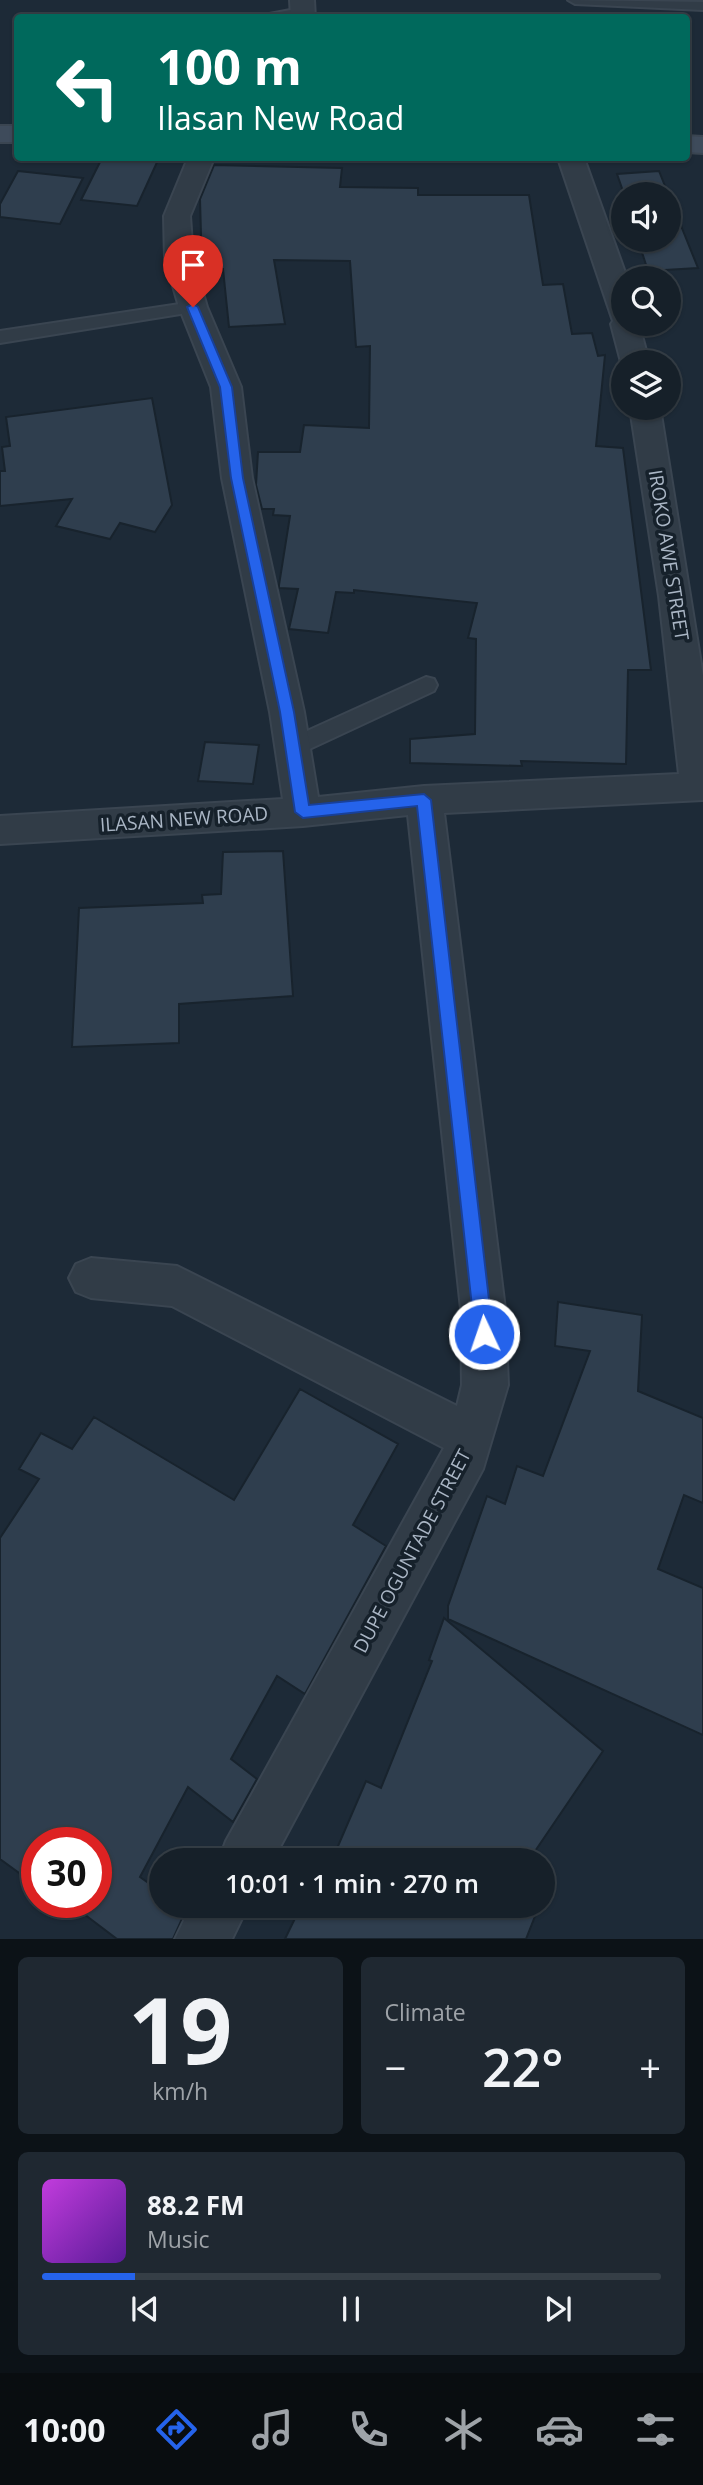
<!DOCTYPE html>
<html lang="en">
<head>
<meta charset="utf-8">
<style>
  :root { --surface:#162029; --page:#1f2831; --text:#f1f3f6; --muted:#9ea3a8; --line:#353e46; --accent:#2563eb }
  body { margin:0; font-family:"Open Sans",sans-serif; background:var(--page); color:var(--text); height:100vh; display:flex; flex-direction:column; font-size:26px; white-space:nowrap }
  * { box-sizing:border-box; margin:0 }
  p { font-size:23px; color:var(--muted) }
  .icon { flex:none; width:38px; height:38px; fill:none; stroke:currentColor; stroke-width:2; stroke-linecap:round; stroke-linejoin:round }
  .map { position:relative; height:1939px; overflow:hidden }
  .details { display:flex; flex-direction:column; gap:18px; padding:18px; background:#0c1217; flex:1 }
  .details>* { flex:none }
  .hud { position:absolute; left:14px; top:14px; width:676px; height:147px; border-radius:7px; box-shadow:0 2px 5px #0004,0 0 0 2px var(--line); background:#00695c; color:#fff; overflow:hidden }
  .controls { position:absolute; left:611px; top:182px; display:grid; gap:14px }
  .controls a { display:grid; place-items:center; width:70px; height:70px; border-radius:50%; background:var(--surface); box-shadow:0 2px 5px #0004,0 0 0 2px var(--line); font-size:35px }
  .speed { position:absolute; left:21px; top:1827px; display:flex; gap:14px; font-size:35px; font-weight:700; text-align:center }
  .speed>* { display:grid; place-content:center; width:91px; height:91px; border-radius:50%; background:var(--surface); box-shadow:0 2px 5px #0004,0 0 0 2px var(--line); line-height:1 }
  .speed .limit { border:10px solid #d22; background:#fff; color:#111 }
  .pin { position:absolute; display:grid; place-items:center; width:60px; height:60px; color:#fff; margin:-72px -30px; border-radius:50% 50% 50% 0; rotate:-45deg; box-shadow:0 0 7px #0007 }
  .pin .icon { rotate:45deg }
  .me { position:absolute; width:77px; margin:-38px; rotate:357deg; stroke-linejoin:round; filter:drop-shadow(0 0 5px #0008) }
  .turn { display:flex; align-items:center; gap:24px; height:147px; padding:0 28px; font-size:32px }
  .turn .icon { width:91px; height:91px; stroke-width:2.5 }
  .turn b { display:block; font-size:49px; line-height:60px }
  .big { font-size:52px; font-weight:600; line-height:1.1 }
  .details .tile { flex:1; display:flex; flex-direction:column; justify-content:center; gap:10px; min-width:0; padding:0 24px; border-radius:10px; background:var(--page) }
  .details .dial { align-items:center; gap:0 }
  .dial b { font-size:91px; line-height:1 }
  .song { display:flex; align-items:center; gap:21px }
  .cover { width:84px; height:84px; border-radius:10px; background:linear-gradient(135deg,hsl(290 70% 55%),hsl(270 70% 35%)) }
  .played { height:7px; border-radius:4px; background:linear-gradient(90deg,var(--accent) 15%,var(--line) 15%) }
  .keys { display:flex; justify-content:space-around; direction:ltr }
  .heat { display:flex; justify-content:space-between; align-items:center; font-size:38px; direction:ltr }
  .details .tiles { flex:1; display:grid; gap:18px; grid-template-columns:1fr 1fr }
  .tile:last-child { grid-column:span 2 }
  .trip { position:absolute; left:149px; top:1848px; width:406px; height:70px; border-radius:35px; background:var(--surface); box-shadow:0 2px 5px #0004,0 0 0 2px var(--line); font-weight:600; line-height:70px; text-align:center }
  .tabs { display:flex; height:112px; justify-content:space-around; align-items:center; background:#090d10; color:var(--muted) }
  .tabs .icon { width:49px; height:49px }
  .tabs .active { color:var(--accent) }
  .tabs b { font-size:32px; color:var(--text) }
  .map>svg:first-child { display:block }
</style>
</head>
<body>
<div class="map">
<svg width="703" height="1939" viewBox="0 0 703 1939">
  <rect width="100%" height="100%" fill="#1d2a37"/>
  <path fill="#2f3e4e" stroke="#18232d" stroke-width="2" d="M102,158h57l-22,48 -56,-6z
    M214,165l128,3 -2,19 78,1v7h111l14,90 20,-1 9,50 20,-1 6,23 7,-1 -9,91 27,2 28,222h-23l-2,94 -105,-3 1,5 -112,-3v-24l65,-5 1,-95 -8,-1 9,-35 -123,-13v3l-18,-1 -8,41 -39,-4 9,-40 -19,-1v-3l11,-69 -17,-1 1,-6h-12l-6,-24 2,-33h42l4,-27 65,3 1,-82 -14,1 -6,-86 -76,-1 11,64 -56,3 -6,-58 -21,1 -2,-71z
    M18,171l65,7 -23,46 -60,-7v-13z
    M659,171l39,97 -50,3 -10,-31h30v-46h-44l-7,-20z
    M152,398l20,107 -17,27 -35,-9 -10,16 -54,-13 16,-27 -72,7v-35h5l-3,-24 8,-1 -4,-29z
    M205,742l54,3 -6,39 -55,-3z
    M283,851l10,145 -114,8v39l-107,4 7,-139 124,-5 -1,-8 19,-1 2,-42z
    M558,1302l84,13 -4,76 65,27v85l-19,-8 -26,74 45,19v147l-255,-116v-13l39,-110 18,8 12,-38 26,10 47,-125 -35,-5z
    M300,1389l98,55 -45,81 33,21 -81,148 -28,-18 -46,83 26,20 -24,43 -45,-35 -48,90 21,15v14h19l6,4 -13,29h-56l-41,-31 -2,4 -14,-10h36v-59h-59v43l-37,-27v-321l39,-59 -20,-10 22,-36 31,16 22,-32 140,83z
    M444,1618l159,133 -74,109h-197l34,-79 15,7 51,-127 -3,-1z
    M301,1906h238l-13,33h-241z"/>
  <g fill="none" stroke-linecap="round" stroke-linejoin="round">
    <defs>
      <path id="lane" d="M568,0l135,2v8l-128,-6z
        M301,8l7,4 -2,3 -44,3 2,-3z
        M193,302l9,5 -3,4 -199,32v-12z
        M426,677l8,2 3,6 -3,6 -133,62 -8,2 -8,-2 -3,-6 3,-6z"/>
      <path id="street" d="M290,0h24l1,18h-24z
        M188,158h26l-24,58 3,42 14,49 34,80 11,91 52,234 14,85 106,-11 255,-12 -20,-178 -29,-188h30l43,268v124l-259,13 61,496 3,76 -25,84 -210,391h-54l7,-19 218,-393 -272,-142 -81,-8 -15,-6 -7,-14 7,-14 15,-6 86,8 280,140 5,-21 -1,-76 -53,-494 -105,11 -303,18v-28l283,-17 -13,-87 -48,-234 -11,-91 -32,-80 -14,-49 -1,-42z
        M558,158h26l43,120h-4v46h16l10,38h-26v4l-2,-4 -10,-38 2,-3z
        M191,1906h57l-16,33h-57z"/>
      <path id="secondary" d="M0,126h18v16h-18z
        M686,136l17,1v16l-17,-1z"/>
    </defs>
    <use href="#lane" stroke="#3a4551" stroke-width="4"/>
    <use href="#street" stroke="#3a4551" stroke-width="4"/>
    <use href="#secondary" stroke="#3a4551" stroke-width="4"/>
    <use href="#lane" fill="#313c47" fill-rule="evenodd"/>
    <use href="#street" fill="#313c47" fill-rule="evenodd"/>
    <use href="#secondary" fill="#3e4b5b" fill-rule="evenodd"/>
  </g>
  <path fill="#2563eb" stroke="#184099" stroke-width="2" d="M193,304l5,3 34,80 11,91 51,234 15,93 115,-11 7,6 62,534 -3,7 -6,2 -7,-2 -2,-7 -58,-528 -114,12 -8,-6 -15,-100 -49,-234 -11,-91 -33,-80z"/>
  <g text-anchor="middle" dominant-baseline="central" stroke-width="7" stroke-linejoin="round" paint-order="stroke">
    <g font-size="19" fill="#aab6c5" stroke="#16212b">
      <text transform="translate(669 555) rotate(81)">IROKO AWE STREET</text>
      <text transform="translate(184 819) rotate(-4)">ILASAN NEW ROAD</text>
      <text transform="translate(412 1551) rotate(-62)">DUPE OGUNTADE STREET</text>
    </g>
  </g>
</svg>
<div class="controls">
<a><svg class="icon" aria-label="sound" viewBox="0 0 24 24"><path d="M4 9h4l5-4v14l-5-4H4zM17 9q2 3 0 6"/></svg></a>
<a><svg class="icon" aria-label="search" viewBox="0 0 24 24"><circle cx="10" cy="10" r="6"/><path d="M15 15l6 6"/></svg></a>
<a><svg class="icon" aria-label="layers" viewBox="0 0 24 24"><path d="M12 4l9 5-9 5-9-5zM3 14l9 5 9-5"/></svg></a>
</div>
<div class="speed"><div class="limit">30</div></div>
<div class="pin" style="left:193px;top:307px;background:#d93025"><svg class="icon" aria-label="arrive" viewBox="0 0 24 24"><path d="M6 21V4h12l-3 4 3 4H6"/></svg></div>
<svg class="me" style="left:484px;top:1334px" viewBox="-20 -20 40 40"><circle r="17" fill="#2563eb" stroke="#fff" stroke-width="3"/><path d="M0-11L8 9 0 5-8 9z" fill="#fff"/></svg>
<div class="trip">10:01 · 1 min · 270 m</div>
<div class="hud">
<div class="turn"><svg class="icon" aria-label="left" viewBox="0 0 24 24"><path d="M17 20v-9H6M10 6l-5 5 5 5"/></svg><div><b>100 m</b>Ilasan New Road</div></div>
</div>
</div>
<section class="details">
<div class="tiles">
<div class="tile dial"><b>19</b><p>km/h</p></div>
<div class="tile"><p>Climate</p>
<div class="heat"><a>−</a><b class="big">22°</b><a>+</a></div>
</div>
<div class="tile">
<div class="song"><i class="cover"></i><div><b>88.2 FM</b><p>Music</p></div></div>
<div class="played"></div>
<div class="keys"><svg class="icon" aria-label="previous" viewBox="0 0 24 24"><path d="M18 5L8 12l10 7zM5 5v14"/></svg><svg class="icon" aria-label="pause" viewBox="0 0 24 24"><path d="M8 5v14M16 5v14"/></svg><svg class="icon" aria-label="next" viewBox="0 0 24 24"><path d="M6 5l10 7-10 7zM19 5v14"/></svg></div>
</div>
</div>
</section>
<nav class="tabs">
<b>10:00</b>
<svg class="icon active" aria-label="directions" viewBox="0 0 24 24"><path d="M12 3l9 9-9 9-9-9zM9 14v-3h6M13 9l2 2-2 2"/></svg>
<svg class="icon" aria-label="music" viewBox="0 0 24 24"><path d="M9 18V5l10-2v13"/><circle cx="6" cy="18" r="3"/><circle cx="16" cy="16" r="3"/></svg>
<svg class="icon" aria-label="phone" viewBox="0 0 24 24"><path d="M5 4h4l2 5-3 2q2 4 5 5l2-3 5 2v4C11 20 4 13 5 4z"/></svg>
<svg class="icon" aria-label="climate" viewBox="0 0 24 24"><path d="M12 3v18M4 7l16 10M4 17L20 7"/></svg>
<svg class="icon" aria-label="car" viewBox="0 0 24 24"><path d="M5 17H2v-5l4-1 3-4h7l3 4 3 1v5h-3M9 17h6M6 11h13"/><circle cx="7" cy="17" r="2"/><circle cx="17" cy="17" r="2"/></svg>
<svg class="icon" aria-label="filters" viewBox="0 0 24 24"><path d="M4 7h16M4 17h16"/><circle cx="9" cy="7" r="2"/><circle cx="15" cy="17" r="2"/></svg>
</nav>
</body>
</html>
